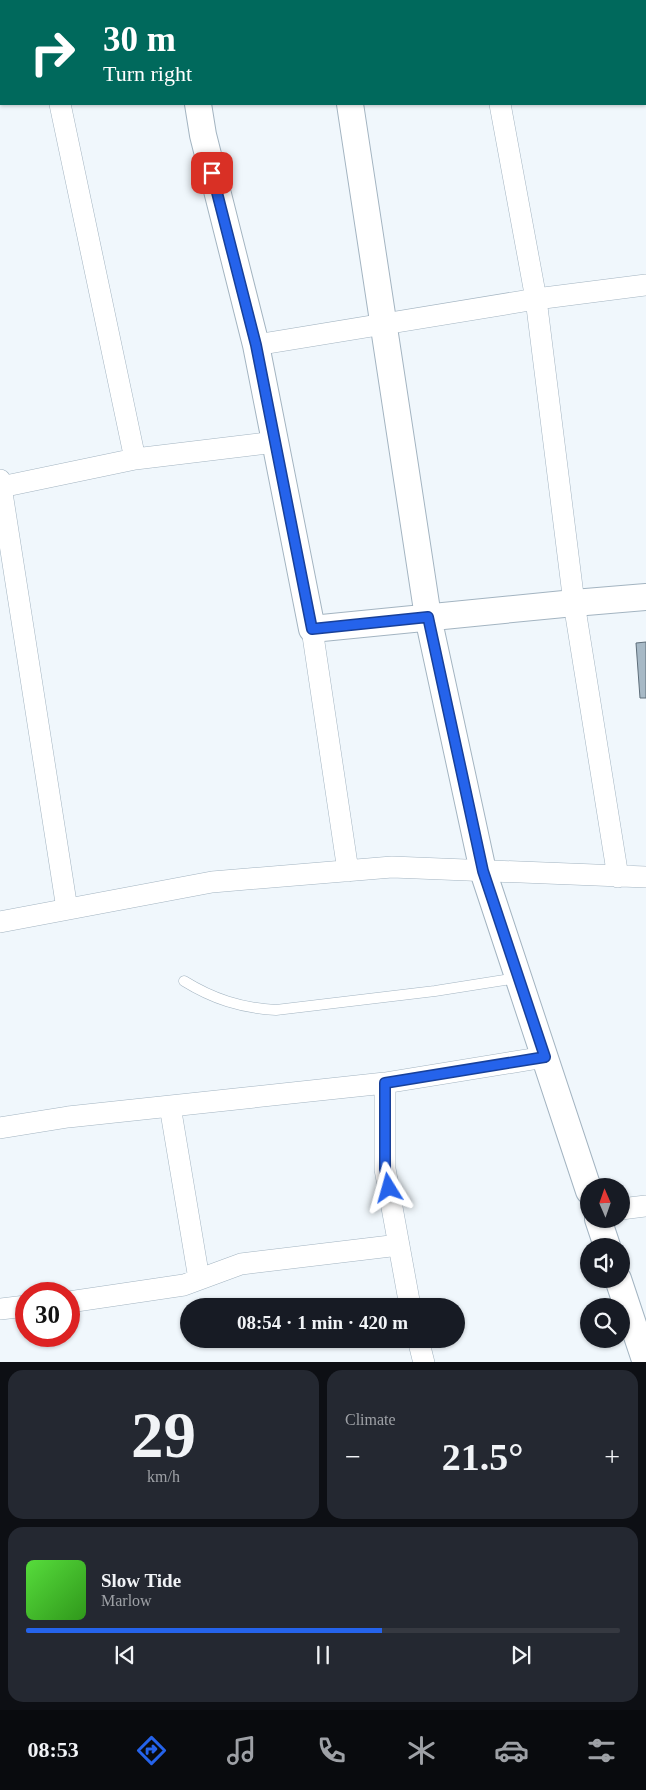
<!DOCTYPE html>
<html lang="en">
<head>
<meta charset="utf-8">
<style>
  :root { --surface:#171b24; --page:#242831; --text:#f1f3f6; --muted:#9ea1a6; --line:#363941; --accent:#2563eb }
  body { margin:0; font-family:"Times New Roman",serif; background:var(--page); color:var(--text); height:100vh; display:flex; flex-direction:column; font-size:19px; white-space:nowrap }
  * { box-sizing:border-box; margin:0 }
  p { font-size:16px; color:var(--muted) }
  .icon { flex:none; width:28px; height:28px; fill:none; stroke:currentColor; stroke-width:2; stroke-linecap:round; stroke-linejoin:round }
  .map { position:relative; height:1362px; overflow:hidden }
  .side { display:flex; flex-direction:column; gap:8px; padding:8px; background:#0d0f14; flex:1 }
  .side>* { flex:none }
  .hud { position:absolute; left:0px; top:0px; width:646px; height:105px; box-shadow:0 1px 4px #0004; background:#00695c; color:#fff; overflow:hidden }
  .needle { width:32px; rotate:358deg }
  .controls { position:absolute; left:580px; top:1178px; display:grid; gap:10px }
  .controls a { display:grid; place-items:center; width:50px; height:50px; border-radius:50%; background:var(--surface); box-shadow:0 1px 4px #0004; font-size:25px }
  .speed { position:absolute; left:15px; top:1282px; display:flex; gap:10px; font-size:25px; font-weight:700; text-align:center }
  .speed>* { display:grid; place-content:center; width:65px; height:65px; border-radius:50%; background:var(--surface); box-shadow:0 1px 4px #0004; line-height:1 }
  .speed .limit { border:8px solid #d22; background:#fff; color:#111 }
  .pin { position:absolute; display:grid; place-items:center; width:42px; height:42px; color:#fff; margin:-21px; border-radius:10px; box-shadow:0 2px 8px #0006 }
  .me { position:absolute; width:55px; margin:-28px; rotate:352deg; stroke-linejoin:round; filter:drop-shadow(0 0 4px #0008) }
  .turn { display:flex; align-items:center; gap:18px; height:105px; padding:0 20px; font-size:22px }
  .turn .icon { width:65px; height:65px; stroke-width:2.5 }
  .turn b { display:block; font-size:35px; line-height:42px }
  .big { font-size:38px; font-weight:800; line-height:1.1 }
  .side .card { flex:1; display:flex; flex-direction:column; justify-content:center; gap:8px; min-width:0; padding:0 18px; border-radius:15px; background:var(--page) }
  .side .dial { align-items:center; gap:0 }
  .dial b { font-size:65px; line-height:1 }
  .song { display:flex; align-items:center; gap:15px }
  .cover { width:60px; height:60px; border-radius:8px; background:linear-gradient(135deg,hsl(110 70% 55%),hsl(110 70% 35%)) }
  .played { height:5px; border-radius:2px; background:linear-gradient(90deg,var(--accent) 60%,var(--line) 60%) }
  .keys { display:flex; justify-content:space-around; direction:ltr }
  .heat { display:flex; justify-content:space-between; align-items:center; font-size:28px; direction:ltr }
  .side .tiles { flex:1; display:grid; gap:8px; grid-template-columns:1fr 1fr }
  .card:last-child { grid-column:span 2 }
  .trip { position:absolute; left:180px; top:1298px; width:285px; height:50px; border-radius:25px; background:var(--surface); box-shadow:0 1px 4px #0004; font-weight:800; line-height:50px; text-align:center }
  .dock { display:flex; height:80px; justify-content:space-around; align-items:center; background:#090b0e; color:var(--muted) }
  .dock .icon { width:35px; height:35px }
  .dock .selected { color:var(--accent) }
  .dock b { font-size:22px; color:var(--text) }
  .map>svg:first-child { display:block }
</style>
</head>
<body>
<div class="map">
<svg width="646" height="1363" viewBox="0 0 646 1363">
  <rect width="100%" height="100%" fill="#f0f7fc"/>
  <path fill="#a7b9c6" stroke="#5e6e7a" d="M646,642v56h-6l-4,-55z"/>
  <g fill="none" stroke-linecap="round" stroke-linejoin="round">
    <defs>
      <path id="service" d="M184,981c29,18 57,27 92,29l159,-19 82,-13"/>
      <path id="minor" d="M184,0v1
        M485,0v1
        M21,1l3,-1
        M0,10h1
        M60,104l75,355
        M500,104l36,195 38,304 44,274
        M256,345l280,-46 110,-14
        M0,480l67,429
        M1,487l134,-28 140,-17
        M312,629l36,242
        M0,922l212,-40 180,-15 254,10
        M385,1083v86l25,137
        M170,1106l29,173
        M0,1128l68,-11 317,-34 160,-26
        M621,1209l25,-3
        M69,1302l115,-17 57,-21 158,-19
        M0,1309l26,-3
        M418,1339l6,24"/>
      <path id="tertiary" d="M117,0l1,1
        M334,0v1
        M198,104l5,31 53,210 56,284 262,-26 72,-6
        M350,104l78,513 55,254 106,320
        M598,1219l9,27
        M618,1279l28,84"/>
    </defs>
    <use href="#service" stroke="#a3b4c1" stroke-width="11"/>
    <use href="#minor" stroke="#a3b4c1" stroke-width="22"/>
    <use href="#tertiary" stroke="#a3b4c1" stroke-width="28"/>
    <use href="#service" stroke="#fff" stroke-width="10"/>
    <use href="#minor" stroke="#fff" stroke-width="21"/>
    <use href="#tertiary" stroke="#fff" stroke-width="26"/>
  </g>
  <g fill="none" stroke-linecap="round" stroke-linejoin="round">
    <defs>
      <path id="route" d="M212,173l44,172 56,284 116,-12 55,254 62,186 -160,26v86l4,19"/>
    </defs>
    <use href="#route" stroke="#184099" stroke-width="12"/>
    <use href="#route" stroke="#2563eb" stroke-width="9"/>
  </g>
</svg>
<div class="controls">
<a><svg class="needle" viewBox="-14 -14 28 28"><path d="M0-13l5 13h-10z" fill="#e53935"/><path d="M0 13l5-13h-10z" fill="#9ea1a6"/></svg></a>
<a><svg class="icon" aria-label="sound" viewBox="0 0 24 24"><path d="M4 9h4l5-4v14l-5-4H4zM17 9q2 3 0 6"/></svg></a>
<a><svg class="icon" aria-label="search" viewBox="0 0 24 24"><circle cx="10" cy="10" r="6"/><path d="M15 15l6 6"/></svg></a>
</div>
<div class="speed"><div class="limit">30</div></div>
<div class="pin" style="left:212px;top:173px;background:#d93025"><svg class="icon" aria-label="arrive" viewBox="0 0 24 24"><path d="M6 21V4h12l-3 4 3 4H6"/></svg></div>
<svg class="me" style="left:389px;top:1188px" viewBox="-20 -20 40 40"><path d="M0-17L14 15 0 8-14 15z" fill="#2563eb" stroke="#fff" stroke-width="4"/></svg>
<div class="trip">08:54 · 1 min · 420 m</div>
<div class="hud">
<div class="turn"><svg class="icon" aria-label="right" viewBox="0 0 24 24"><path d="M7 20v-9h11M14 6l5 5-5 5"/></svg><div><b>30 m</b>Turn right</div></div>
</div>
</div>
<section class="side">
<div class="tiles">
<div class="card dial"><b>29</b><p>km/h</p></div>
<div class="card"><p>Climate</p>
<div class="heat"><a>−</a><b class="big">21.5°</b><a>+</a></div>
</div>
<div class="card">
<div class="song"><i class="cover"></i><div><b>Slow Tide</b><p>Marlow</p></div></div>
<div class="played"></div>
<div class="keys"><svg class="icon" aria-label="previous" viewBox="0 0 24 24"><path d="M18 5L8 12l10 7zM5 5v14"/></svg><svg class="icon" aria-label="pause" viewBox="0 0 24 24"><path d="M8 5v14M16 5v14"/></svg><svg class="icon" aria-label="next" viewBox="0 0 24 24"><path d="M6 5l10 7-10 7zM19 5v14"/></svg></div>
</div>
</div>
</section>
<nav class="dock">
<b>08:53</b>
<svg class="icon selected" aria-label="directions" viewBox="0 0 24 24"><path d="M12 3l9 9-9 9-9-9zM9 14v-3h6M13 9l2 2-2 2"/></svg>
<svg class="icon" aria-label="music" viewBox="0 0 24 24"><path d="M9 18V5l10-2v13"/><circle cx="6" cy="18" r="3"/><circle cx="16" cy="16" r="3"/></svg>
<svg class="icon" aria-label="phone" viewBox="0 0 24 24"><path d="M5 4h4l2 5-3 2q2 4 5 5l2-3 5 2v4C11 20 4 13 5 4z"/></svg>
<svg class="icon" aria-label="climate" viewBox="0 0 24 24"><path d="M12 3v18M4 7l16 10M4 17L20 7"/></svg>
<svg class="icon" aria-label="car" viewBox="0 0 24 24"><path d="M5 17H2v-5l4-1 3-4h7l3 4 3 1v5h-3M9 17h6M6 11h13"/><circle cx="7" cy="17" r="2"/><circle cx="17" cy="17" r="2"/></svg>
<svg class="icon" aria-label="filters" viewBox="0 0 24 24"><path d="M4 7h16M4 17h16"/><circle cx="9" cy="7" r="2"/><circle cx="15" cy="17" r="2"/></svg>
</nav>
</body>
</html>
